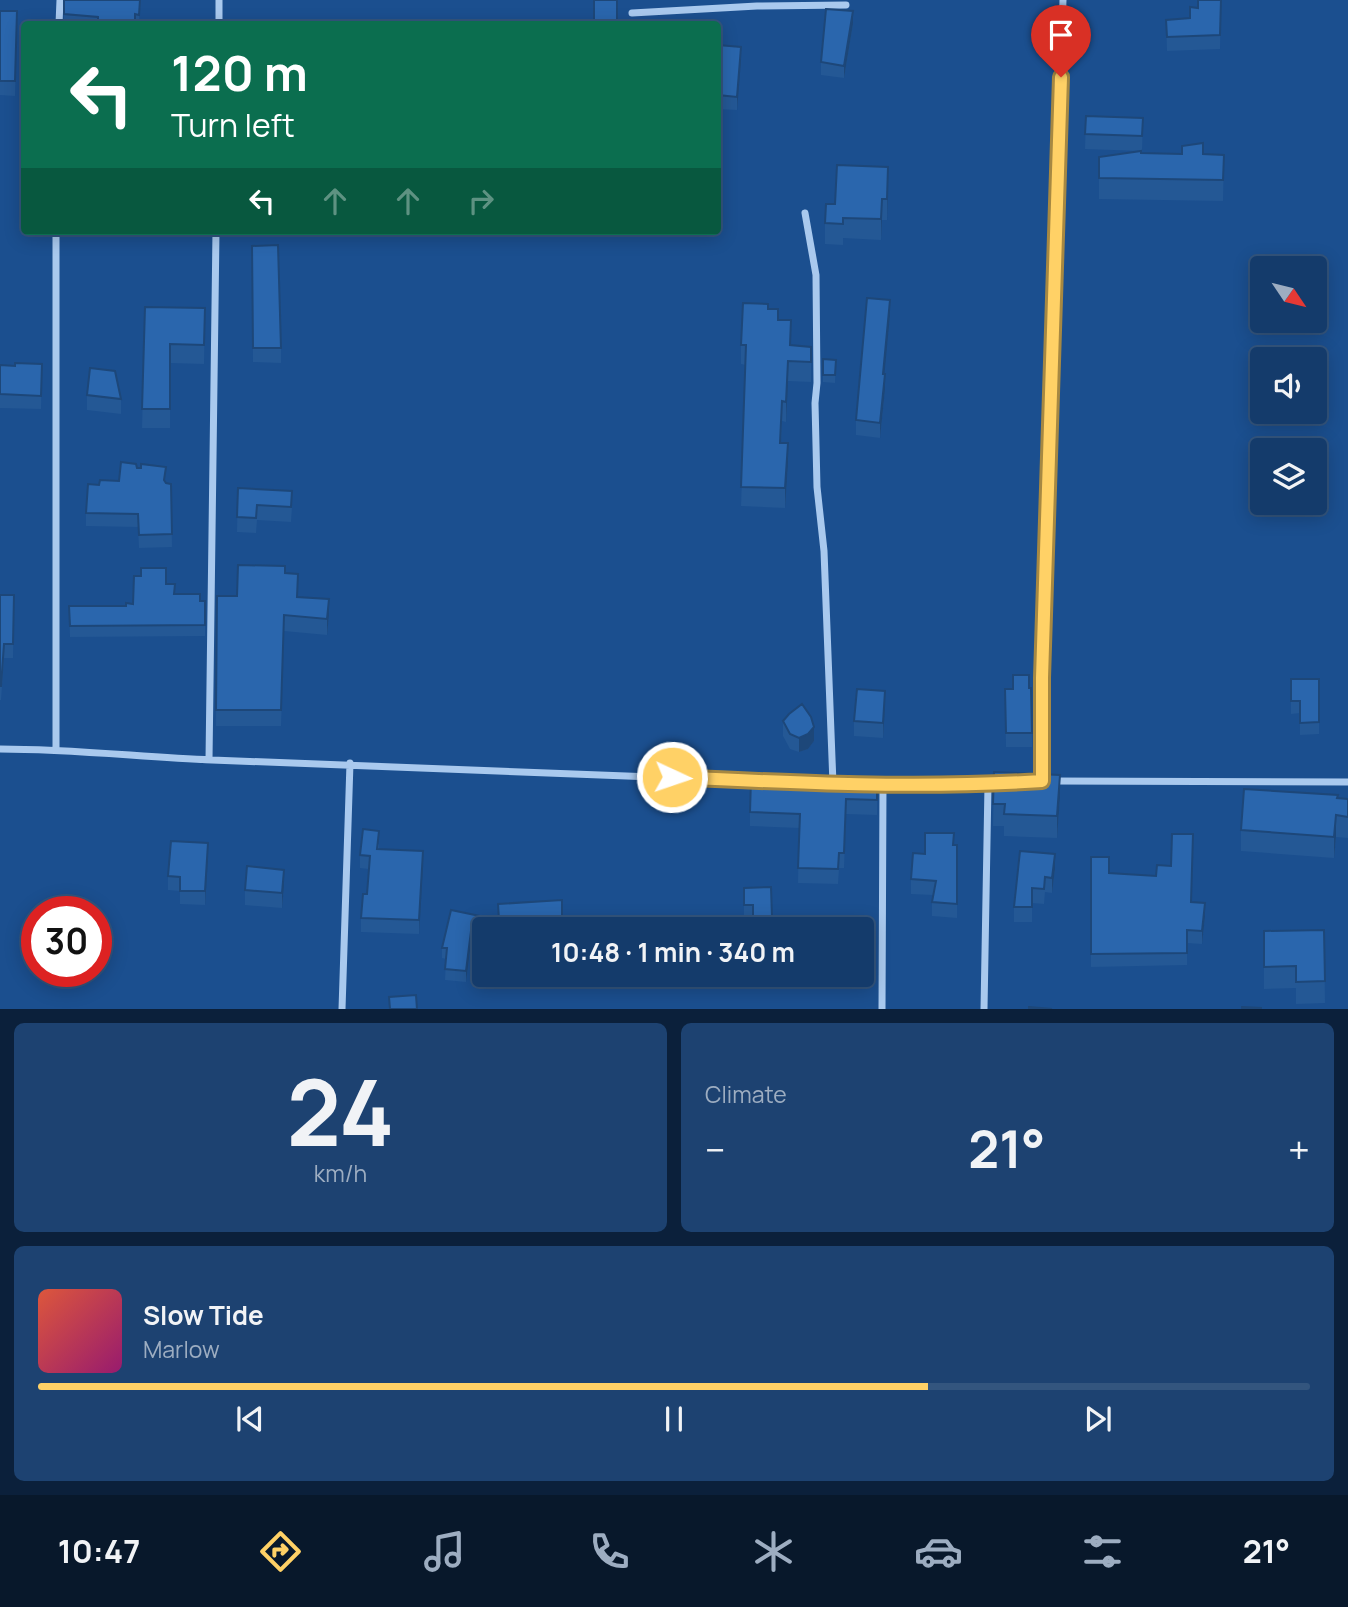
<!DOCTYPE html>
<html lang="en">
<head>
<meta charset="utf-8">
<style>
  :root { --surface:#143b6b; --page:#1d4271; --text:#f1f3f6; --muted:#9dadc1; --line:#33557e; --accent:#ffd166 }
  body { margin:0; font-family:Manrope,sans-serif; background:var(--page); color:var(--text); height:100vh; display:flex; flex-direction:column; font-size:26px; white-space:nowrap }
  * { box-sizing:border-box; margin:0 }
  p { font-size:23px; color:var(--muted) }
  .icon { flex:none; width:38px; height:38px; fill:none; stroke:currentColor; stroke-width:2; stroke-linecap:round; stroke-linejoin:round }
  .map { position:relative; height:1009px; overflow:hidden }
  .panel { display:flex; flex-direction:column; gap:14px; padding:14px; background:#0b203b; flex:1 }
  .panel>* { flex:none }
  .top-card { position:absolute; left:21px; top:21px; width:700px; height:214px; border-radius:7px; box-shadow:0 4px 18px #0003,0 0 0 2px var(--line); background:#0b6e4f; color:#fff; overflow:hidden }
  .needle { width:46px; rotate:125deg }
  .fabs { position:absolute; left:1250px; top:256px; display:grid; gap:14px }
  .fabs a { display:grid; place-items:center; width:77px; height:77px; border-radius:7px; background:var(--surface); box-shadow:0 4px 18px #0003,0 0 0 2px var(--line); font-size:35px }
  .speed { position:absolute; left:21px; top:896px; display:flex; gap:14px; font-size:35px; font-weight:700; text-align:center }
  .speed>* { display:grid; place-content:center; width:91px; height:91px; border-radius:50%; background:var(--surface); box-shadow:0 4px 18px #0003,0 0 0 2px var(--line); line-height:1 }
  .speed .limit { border:10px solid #d22; background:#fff; color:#111 }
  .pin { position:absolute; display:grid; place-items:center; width:60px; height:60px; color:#fff; margin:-72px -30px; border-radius:50% 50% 50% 0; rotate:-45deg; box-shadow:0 0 7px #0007 }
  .pin .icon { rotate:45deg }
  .me { position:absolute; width:77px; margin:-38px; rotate:93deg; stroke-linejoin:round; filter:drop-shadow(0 0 5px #0008) }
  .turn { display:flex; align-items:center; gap:24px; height:147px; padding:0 35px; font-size:32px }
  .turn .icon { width:91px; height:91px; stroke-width:2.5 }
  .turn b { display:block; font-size:49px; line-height:60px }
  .lanes { display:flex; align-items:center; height:66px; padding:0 35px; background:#0003; justify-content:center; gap:35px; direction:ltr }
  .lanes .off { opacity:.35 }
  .big { font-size:52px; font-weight:700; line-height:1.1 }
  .panel .tile { flex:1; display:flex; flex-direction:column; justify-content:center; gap:10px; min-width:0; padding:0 24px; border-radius:10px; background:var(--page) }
  .panel .dial { align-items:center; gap:0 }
  .dial b { font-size:91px; line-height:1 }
  .song { display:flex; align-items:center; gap:21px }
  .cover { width:84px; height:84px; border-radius:10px; background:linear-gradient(135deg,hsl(10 70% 55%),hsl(320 70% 35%)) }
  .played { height:7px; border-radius:4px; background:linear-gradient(90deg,var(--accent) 70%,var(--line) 70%) }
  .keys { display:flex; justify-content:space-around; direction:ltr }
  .heat { display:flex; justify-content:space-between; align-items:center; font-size:38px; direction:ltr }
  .panel .tiles { flex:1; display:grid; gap:14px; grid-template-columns:1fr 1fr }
  .tile:last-child { grid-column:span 2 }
  .trip { position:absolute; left:472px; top:917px; width:402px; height:70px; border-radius:7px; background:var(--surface); box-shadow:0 4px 18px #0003,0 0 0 2px var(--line); font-weight:700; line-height:70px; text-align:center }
  .dock { display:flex; height:112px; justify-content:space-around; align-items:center; background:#08182b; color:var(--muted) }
  .dock .icon { width:49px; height:49px }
  .dock .current { color:var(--accent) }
  .dock b { font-size:32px; color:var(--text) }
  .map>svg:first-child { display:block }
</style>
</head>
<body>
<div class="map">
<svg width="1348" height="1009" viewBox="0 0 1348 1009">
  <rect width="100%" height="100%" fill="#1b4f8f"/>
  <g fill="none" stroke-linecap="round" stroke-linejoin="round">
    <path stroke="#a9c9ee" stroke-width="7" d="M632,13l125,-7 89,-1
      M59,24l1,-24
      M219,24v-24
      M805,213l11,62 1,108 -2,20 2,84 7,64 9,233
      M0,749c71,0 141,8 212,11 182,6 364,13 546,21
      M56,749v-518
      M209,760l7,-529
      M1042,781v-103l21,-678
      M1053,781l295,1
      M868,785l135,-1
      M342,1009l8,-246
      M882,1009l1,-224
      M984,1009l4,-224"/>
  </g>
  <path fill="#245895" d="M64,0h76l-1,24h-75z
    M1198,0h23l-1,49 -53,2 -1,-31 24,-2 8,-10z
    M0,11l17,15 -2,70 -15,-1z
    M853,24l-9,54 -23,-3v-13z
    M718,45l23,16 -4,49 -19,-1z
    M1086,116l57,2 -1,33 -1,2 83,2 -1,46 -124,-2v-42l42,-6 -56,-2z
    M888,188l-1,32h-5l-1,20 -38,-2v7l-18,-1v-21l10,-19z
    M252,246l29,102v15l-28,-1z
    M145,307l60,1 -1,56 -34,-1v65h-28z
    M768,309l10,11 12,25 21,2v35l-23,-1 -2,41 -4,-1 -1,22 7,20 -3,45 -44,-2 5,-141 -5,-1v-19z
    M890,315l-6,59 1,15 -5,49 -24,-3v-15z
    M823,359l13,1 -1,23 -12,-1z
    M42,364l-1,45 -41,-1v-43l15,1z
    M87,395l34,4v15l-34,-4z
    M137,468l29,15 5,1 1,63 -33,1 -1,-21 -52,-1v-13l13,-28 20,-4z
    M238,488l54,18 -1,16 -34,-2 -1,13 -19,-1z
    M285,573l12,24 32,18 -2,20 -43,-4 -3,95h-65l1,-130h20z
    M166,584l9,10 25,7h5v35l-135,1 -1,-31h57l7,-2z
    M0,595h14l-1,63h-9l-3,42h-1z
    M1291,679h28v55l-19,1v-22l-9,1z
    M1031,688l1,59h-26l-1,-58z
    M885,705l-2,33 -29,-2v-15z
    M783,721l31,20 -6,8 -9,3 -9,-3 -7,-13z
    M994,772l66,25 -3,41 -53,-2v-10h-11z
    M877,779v36l-31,-1 -2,54h-5l-1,16 -40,-1 1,-55 -49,-2v-14l53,-31z
    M1348,799v39l-12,-1 -2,21 -93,-7v-21z
    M379,844v5l44,15 -4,70 -58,-2v-14l6,-24 2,-25 -9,-1v-13z
    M954,845h3v73l-25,-2v-14l1,-7 -22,-1v-15z
    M1020,851l35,18 -3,24 -7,-1 -1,12 -12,-1v19h-18v-15z
    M208,857l-3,48 -25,-1v-13l-12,-1v-14z
    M1091,857l18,16 82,29 14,14 -3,28 -15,-1v22l-96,2z
    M284,885l-2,23 -37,-3v-15z
    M771,887l1,42h-19v-9h-9v-32z
    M498,904l64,25h-77v13h-14l-5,40 -21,-2 1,-21 -4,-1v-10l9,-38 47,10z
    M1324,930l1,73 -29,1v-16l-32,1v-58z"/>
  <path fill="#1d4779" d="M853,11v13l-9,54v-12z
    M741,47v14l-4,49v-13z
    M888,167v21l-1,32v-21z
    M882,199v21l-1,20v-21z
    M890,300v15l-7,74v-15z
    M788,361v20l-2,41v-20z
    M885,374v15l-5,49v-15z
    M788,443v20l-3,45v-20z
    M329,599v16l-2,20v-16z
    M885,691v14l-2,33v-15z
    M814,727v14l-6,8 -9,3v-14z
    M1060,775v22l-3,41v-22z
    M1336,815v22l-2,21v-21z
    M208,843v14l-3,48v-14z
    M423,851v13l-4,70v-14z
    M1055,854v15l-3,24v-15z
    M284,870v15l-2,23v-15z
    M1205,903v13l-3,28v-13z
    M471,931v11l-5,40v-11z"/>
  <path fill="#2a66ad" stroke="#1d4779" stroke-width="2" d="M64,0h76l-1,15 -4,-1v10h-37v-7l-34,-3z
    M594,0h23v24h-23z
    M1198,0h23l-1,35 -53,2 -1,-17 24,-2v-11l8,1z
    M826,9l27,2 -9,55 -23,-4z
    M0,11h17l-2,70h-15z
    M718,45l23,2 -4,50 -19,-2z
    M1086,116l57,2 -1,18 -57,-2z
    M1203,143v11l21,1 -1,25 -124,-2v-21l42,-6v2l41,1v-8z
    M837,165l51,2 -1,32h-5l-1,20 -38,-1v6l-18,-1 1,-19h9z
    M278,245l3,103h-28l-1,-102z
    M867,298l23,2 -7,74h2l-5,49 -24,-3z
    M743,303l25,1v5h10v11h13l-1,25 21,2v15l-23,-1 -2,41 -4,-1 -2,42h8l-3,45 -44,-1 5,-142h-5z
    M145,307l60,1 -1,37 -34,-1v65h-28z
    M823,359l13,1 -1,15h-12z
    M15,363l27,1 -1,32 -41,-2v-29l15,1z
    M90,368l25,3 6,28 -34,-4z
    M121,462l15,2 1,4h4v-4l25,3 -2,13 2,3 5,1 1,50 -33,1 -1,-21 -52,-1 2,-29 11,1 1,-5 19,1z
    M238,488l54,3 -1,16 -34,-2 -1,13 -19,-1z
    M238,565l47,1v7l13,1 -1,23 32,2 -2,20 -43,-4 -3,95h-65l1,-114h20z
    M141,568h25v16h9l-1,10h26v7h5v24l-135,1 -1,-20h57v-3l7,1 1,-28h7z
    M0,595h14l-1,49h-9l-3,42h-1z
    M1013,675h16v13h2l1,45h-26l-1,-44h8z
    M1291,679h28v43l-19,1v-22h-9z
    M857,689l28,2 -2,32 -29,-2z
    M802,704l9,13 3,10 -6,7 -9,4 -9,-4 -7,-13 6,-7z
    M994,772l66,3 -3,41 -53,-2 1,-10h-12z
    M803,777l74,2v21l-31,-1 -2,54h-5l-1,16 -40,-1 2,-54 -50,-2 1,-33 52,2z
    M1244,789l94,6 -1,3 11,1v18l-12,-2 -2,22 -93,-7z
    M363,829l16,2 -2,18 46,2 -4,69 -58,-2 2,-24h4l3,-38 -10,-1z
    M925,833h29l-1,12h4v59l-25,-2 4,-21 -25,-2 2,-26 12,1z
    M1172,834h21l-2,68 14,1 -3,28 -15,-1v23l-96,1v-97h18v16l47,3 1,-11 14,1z
    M171,841l37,2 -3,48h-25v-14l-12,-1z
    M1020,851l35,3 -3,24 -7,-1 -1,12 -12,-1v19h-18z
    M247,866l37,4 -2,23 -37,-3z
    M771,887l1,30 -19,1v-13h-9v-17z
    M562,900v29h-77v2h-14l-5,40 -21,-2 2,-21h-5l9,-38 48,10 -1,-16z
    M1324,930l1,51 -29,1v-16l-32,1v-36z
    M416,995l1,14h-27l-1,-12z
    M1029,1007l23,2h-23z
    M1242,1007l19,1v1h-19z"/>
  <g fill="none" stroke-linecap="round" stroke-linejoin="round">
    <defs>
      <path id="route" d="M672,777c124,6 247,12 370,4v-103l19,-601"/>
    </defs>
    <use href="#route" stroke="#a68842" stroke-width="18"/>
    <use href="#route" stroke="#ffd166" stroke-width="12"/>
  </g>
</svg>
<div class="fabs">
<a><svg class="needle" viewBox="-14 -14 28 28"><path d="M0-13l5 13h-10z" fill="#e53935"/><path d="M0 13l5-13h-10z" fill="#9dadc1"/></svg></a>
<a><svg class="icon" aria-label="sound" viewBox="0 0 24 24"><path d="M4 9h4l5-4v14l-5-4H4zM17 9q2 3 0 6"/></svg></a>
<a><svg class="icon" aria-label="layers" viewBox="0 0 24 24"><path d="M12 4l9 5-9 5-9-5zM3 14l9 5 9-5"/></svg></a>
</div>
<div class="speed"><div class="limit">30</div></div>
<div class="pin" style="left:1061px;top:77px;background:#d93025"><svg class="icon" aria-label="arrive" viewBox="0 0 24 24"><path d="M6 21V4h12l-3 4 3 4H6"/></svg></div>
<svg class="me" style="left:672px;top:777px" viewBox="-20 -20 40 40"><circle r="17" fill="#ffd166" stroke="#fff" stroke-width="3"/><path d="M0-11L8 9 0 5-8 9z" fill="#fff"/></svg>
<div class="trip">10:48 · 1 min · 340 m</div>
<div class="top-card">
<div class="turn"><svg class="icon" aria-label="left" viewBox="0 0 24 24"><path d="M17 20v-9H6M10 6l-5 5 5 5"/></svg><div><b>120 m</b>Turn left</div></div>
<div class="lanes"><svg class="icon" aria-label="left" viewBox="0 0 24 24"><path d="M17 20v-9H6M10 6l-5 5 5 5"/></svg><svg class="icon off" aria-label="ahead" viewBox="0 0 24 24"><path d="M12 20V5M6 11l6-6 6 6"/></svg><svg class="icon off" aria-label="ahead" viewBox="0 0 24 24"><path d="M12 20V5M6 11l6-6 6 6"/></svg><svg class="icon off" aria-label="right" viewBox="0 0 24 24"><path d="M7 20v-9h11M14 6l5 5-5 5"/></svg></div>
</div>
</div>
<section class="panel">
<div class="tiles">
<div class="tile dial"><b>24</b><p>km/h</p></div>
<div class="tile"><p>Climate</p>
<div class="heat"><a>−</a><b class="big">21°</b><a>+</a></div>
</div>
<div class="tile">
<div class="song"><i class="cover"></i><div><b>Slow Tide</b><p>Marlow</p></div></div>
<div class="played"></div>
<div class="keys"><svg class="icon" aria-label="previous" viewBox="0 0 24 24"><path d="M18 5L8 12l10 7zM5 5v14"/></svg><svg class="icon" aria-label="pause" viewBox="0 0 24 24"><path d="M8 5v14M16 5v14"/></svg><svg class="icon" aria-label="next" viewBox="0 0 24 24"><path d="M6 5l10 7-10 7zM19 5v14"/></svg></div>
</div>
</div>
</section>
<nav class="dock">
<b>10:47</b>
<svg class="icon current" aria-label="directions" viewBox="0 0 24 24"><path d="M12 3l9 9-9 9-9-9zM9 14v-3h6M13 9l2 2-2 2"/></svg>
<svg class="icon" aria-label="music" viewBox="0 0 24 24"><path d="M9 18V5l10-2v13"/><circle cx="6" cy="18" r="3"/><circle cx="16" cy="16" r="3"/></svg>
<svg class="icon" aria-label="phone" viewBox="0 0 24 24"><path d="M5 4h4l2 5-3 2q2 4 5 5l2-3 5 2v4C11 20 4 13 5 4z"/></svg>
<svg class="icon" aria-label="climate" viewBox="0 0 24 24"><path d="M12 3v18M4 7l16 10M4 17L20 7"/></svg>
<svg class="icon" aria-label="car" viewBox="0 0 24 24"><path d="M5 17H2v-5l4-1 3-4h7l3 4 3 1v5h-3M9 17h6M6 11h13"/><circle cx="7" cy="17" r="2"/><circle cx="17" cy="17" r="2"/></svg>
<svg class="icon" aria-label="filters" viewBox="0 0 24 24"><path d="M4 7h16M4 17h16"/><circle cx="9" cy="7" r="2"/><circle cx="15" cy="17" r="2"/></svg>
<b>21°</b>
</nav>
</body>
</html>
